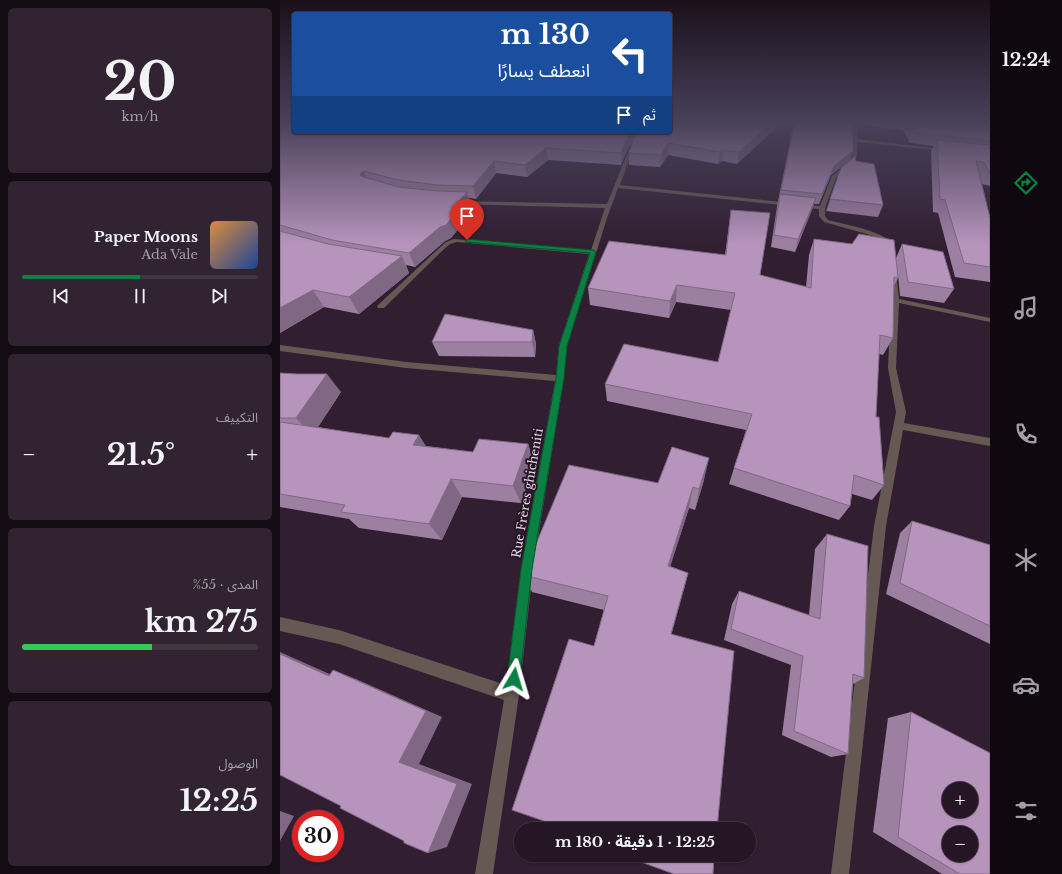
<!DOCTYPE html>
<html lang="ar">
<head>
<meta charset="utf-8">
<style>
  :root { --surface:#251625; --page:#312332; --text:#f1f3f6; --muted:#a39fa7; --line:#423542; --accent:#0b8043 }
  body { margin:0; font-family:"Libre Baskerville","Noto Sans Arabic",serif; background:var(--page); color:var(--text); direction:rtl; height:100vh; display:flex; flex-direction:column; font-size:15px; white-space:nowrap }
  * { box-sizing:border-box; margin:0 }
  p { font-size:13px; color:var(--muted) }
  .icon { flex:none; width:22px; height:22px; fill:none; stroke:currentColor; stroke-width:2; stroke-linecap:round; stroke-linejoin:round }
  .map { position:relative; flex:1; overflow:hidden; direction:ltr }
  .side { display:flex; flex-direction:column; gap:8px; padding:8px; background:#140c14; width:280px }
  .side>* { flex:none }
  .guide { position:absolute; left:12px; top:12px; width:380px; height:122px; border-radius:4px; box-shadow:0 1px 3px #0004,0 0 0 1px var(--line); direction:rtl; background:#1a4fa0; color:#fff; overflow:hidden }
  .controls { position:absolute; left:662px; top:782px; display:grid; gap:8px }
  .controls a { display:grid; place-items:center; width:36px; height:36px; border-radius:50%; background:var(--surface); box-shadow:0 1px 3px #0004,0 0 0 1px var(--line); font-size:20px }
  .speed { position:absolute; left:12px; top:810px; display:flex; gap:8px; font-size:20px; font-weight:700; text-align:center }
  .speed>* { display:grid; place-content:center; width:52px; height:52px; border-radius:50%; background:var(--surface); box-shadow:0 1px 3px #0004,0 0 0 1px var(--line); line-height:1 }
  .speed .limit { border:6px solid #d22; background:#fff; color:#111 }
  .pin { position:absolute; display:grid; place-items:center; width:34px; height:34px; color:#fff; margin:-41px -17px; border-radius:50% 50% 50% 0; rotate:-45deg; box-shadow:0 0 4px #0007 }
  .pin .icon { rotate:45deg }
  .me { position:absolute; width:44px; margin:-22px; rotate:7deg; stroke-linejoin:round; filter:drop-shadow(0 0 3px #0008) }
  .turn { display:flex; align-items:center; gap:14px; height:84px; padding:0 16px; font-size:18px }
  .turn .icon { width:52px; height:52px; stroke-width:2.5 }
  .turn b { display:block; font-size:28px; line-height:34px }
  .then { display:flex; align-items:center; height:38px; padding:0 16px; background:#0003; gap:8px; font-size:15px }
  .big { font-size:30px; font-weight:700; line-height:1.1 }
  .side .widget { flex:1; display:flex; flex-direction:column; justify-content:center; gap:6px; min-width:0; padding:0 14px; border-radius:6px; background:var(--page) }
  .side .dial { align-items:center; gap:0 }
  .dial b { font-size:52px; line-height:1 }
  .song { display:flex; align-items:center; gap:12px }
  .cover { width:48px; height:48px; border-radius:6px; background:linear-gradient(135deg,hsl(30 70% 55%),hsl(220 70% 35%)) }
  .played { height:4px; border-radius:2px; background:linear-gradient(90deg,var(--accent) 50%,var(--line) 50%) }
  .keys { display:flex; justify-content:space-around; direction:ltr }
  .heat { display:flex; justify-content:space-between; align-items:center; font-size:22px; direction:ltr }
  .charge { height:6px; border-radius:3px; background:linear-gradient(90deg,#34c759 55%,var(--line) 0) }
  .trip { position:absolute; left:234px; top:822px; width:242px; height:40px; border-radius:20px; background:var(--surface); box-shadow:0 1px 3px #0004,0 0 0 1px var(--line); font-weight:700; line-height:40px; text-align:center; direction:rtl }
  main { display:flex; flex:1; min-height:0 }
  .dock { display:flex; flex-direction:column; width:72px; justify-content:space-around; align-items:center; background:#0f090f; color:var(--muted) }
  .dock .icon { width:28px; height:28px }
  .dock .current { color:var(--accent) }
  .dock b { font-size:18px; color:var(--text) }
  .map>svg:first-child { display:block }
</style>
</head>
<body>
<main>
<nav class="dock">
<b>12:24</b>
<svg class="icon current" aria-label="directions" viewBox="0 0 24 24"><path d="M12 3l9 9-9 9-9-9zM9 14v-3h6M13 9l2 2-2 2"/></svg>
<svg class="icon" aria-label="music" viewBox="0 0 24 24"><path d="M9 18V5l10-2v13"/><circle cx="6" cy="18" r="3"/><circle cx="16" cy="16" r="3"/></svg>
<svg class="icon" aria-label="phone" viewBox="0 0 24 24"><path d="M5 4h4l2 5-3 2q2 4 5 5l2-3 5 2v4C11 20 4 13 5 4z"/></svg>
<svg class="icon" aria-label="climate" viewBox="0 0 24 24"><path d="M12 3v18M4 7l16 10M4 17L20 7"/></svg>
<svg class="icon" aria-label="car" viewBox="0 0 24 24"><path d="M5 17H2v-5l4-1 3-4h7l3 4 3 1v5h-3M9 17h6M6 11h13"/><circle cx="7" cy="17" r="2"/><circle cx="17" cy="17" r="2"/></svg>
<svg class="icon" aria-label="filters" viewBox="0 0 24 24"><path d="M4 7h16M4 17h16"/><circle cx="9" cy="7" r="2"/><circle cx="15" cy="17" r="2"/></svg>
</nav>
<div class="map">
<svg width="710" height="874" viewBox="0 0 710 874">
  <rect width="100%" height="100%" fill="#311e31"/>
  <g fill="none" stroke-linecap="round" stroke-linejoin="round">
    <path fill="#665853" fill-rule="evenodd" d="M468,122h20l41,5 -2,1z
      M573,122h4v17l91,11 -2,1 -89,-9v13l-2,7 -19,16 -11,30v8l3,4c14,4 68,13 66,29h-4l-3,-5 -6,-6 -57,-16 -5,-6v-7l-201,-21 -11,30 -40,128 -3,32 -31,191 -14,126 -26,179h-18l29,-174 -165,-56 -59,-13v-14l59,13 167,55 15,-116 34,-188 -149,-13 -126,-17v-6l126,17 150,13 3,-29 30,-92 -132,-12 -7,2 -8,7 -58,57h-6l-1,-2 61,-57 8,-7 8,-3 137,11 14,-42 -148,-4 -2,-1v-2l152,3 22,-55 15,-17h4l-15,17 -13,36 200,21 12,-30 19,-15 2,-6z
      M613,270l3,2 3,27 91,19v4l-91,-19 -3,65 10,44 -2,11 86,15v8l-87,-16 -17,96 -37,348h-18l43,-348 22,-114 -8,-44 3,-68 -1,-28z"/>
  </g>
  <path fill="#9d7fa2" d="M0,122l358,12 139,-7 -40,37 -15,-3 -4,3 -50,-9 -8,12 -31,-2v-12l4,-11 -5,6 -7,17 -73,-5 -21,17 -31,-4 -20,26 -7,-1 2,7 -10,13 2,5 -12,15 -6,3 -30,26 -9,-2 3,8 -50,41 -35,-7 -44,26z
    M514,122h58l-1,3 2,26 -3,9 -19,15 -12,29h-5l-19,48 -24,-5 6,-41z
    M579,122h131v64l-8,-2 8,34v64l-35,-5 -17,-64 -5,-1 -2,-61 3,-5 -24,-3 -7,-13 -44,-6z
    M576,161l27,44 -5,12 -52,-6 15,-43z
    M451,210l29,65 46,12 3,-32 5,-16 82,19 6,-14 52,45 -10,14 -44,-7 -2,-21v3l-4,8 -1,52 -10,17 -4,-1 -3,63 8,68 -12,15 -20,-6 -2,12 -11,14 -110,-36 17,-54 -139,-29 -2,-17 113,-22 13,-52 -55,-8 -7,16 -79,-13 -2,-17 137,-33z
    M253,330l3,14 -1,13 -96,-1 -7,-14z
    M0,373l61,19 -23,35 108,19 47,6 55,-8 6,19 -13,40 -59,-6 -20,43 -83,-12 -10,-9 -69,-12z
    M424,480l-9,30 -6,-2 -19,58 18,7 -4,16 -90,57 10,-36 -72,-18 -9,-17 135,-92z
    M632,521l78,24v99l-104,-50 14,-61z
    M547,534l37,144 -11,6 -5,70 -17,3 -49,-22 9,-70 -67,-25 8,-36 7,-13 70,24 6,-66z
    M631,712l79,162h-48l-69,-42 15,-114z"/>
  <path fill="#806884" d="M492,122h6l-1,5 -40,37 2,-12z
    M352,132h6v4l-10,12 -7,17v-12l7,-16z
    M388,143v12l-8,12 1,-12z
    M266,148l2,12 -21,17 -2,-12z
    M443,150l-1,11 -4,3 2,-12z
    M573,151l-3,9 -19,15 -12,29 3,-10 12,-28z
    M214,161l2,12 -20,26 -3,-13z
    M84,171l5,13 -3,3 -6,-13z
    M187,192l4,13 -10,13 2,5 -12,15 -6,3 -30,26 -6,-14 44,-44z
    M536,198l-4,12 -17,42 3,-13z
    M122,256l7,17 -50,41 -10,-17z
    M397,285l-1,17 -7,16 1,-17z
    M33,290l11,17 -44,26v-25z
    M253,330l3,14 -1,13 -3,-15z
    M47,374l14,18 -29,44 -16,-18z
    M139,435l12,19 -18,-9z
    M248,444l6,19 -13,40 -8,-17z
    M429,458l-5,22 -9,30 4,-21z
    M171,479l11,18 -20,43 -13,-16z
    M413,487l-4,21 -24,75 3,-17z
    M408,573l-4,16 -16,58 3,-13z
    M0,652l72,32 -23,-8 -49,-22z
    M53,670l23,9 86,38 -23,47 53,20 -25,63 -19,6 -29,-91z
    M0,811l14,5 -14,25z"/>
  <path fill="#b794bc" stroke="#806884" fill-rule="evenodd" d="M0,122h14v10h338l-4,5 -7,16 -75,-5 -21,17 -31,-4 -21,25 -35,-1 -40,-5 -34,-9 -4,3 1,2 37,11 39,4 30,1 -14,17 6,1 -13,15 -6,2 -31,26 -77,-13 -52,-15z
    M390,122h102l-33,30 -16,-2 -3,2 -52,-9 -7,12 -32,-2 5,-15 6,-6h30z
    M515,122h25l33,4v25l-19,15 -12,28 -41,-4z
    M629,122h81v19l-76,-9z
    M657,140l53,5v27h-1l-5,-10 -8,-1 14,57v49l-26,-4 -19,-63 -5,-1z
    M575,156l1,5 18,3 9,41 -53,-6 11,-31z
    M500,194l36,4 -18,41 -24,-4z
    M451,210l39,3 -10,62 51,13 3,-49 38,5 7,-10 35,6 4,38 -4,-1 -1,61 -13,-3 -4,82h3l5,68 -30,-10 -4,31 -116,-38 18,-54 -147,-30 19,-40 94,18 17,-69 -58,-8 -7,16 -82,-13 21,-47 117,14z
    M0,231l48,13 74,12 -53,41 -36,-7 -33,18z
    M622,244l41,8 11,37 -46,-7z
    M165,314l88,16 -1,12h-100z
    M0,373l17,1h30l-31,44h-16z
    M0,422l109,16 4,-6 26,3 -6,10 60,7 6,-13 49,5 -15,42 -62,-7 -22,45 -88,-12 4,-7 -65,-11z
    M392,447l37,11 -10,31 -6,-2 -25,79 20,7 -17,61 63,17 -17,178h-150l-55,-19 57,-171 25,7 14,-50 -85,-21 46,-110 89,18z
    M632,521l78,24v81l-90,-43z
    M547,534l41,12 -4,132 -11,-4 -5,80 -54,-23 9,-75 -72,-27 8,-38 81,28z
    M0,654l49,22 4,-6 93,41 -27,51 58,22 -29,69 -24,-10v-2l-64,-33 1,-2 -61,-31z
    M631,712l79,41v121h-30l-62,-37zM669,789h22v22h-22zM669,833h22v22h-22z
    M342,855h92l-1,19h-39z"/>
  <linearGradient id="sky" x2="0" y2="1"><stop stop-color="#1b101b"/><stop offset="0.5" stop-color="#48415a"/><stop offset="1" stop-color="#48415a" stop-opacity="0"/></linearGradient>
  <rect width="710" height="245" fill="url(#sky)"/>
  <path fill="#0b8043" stroke="#07532c" d="M187,239l126,11 3,2 -29,94 -3,32 -32,191 -12,110 -2,5 -4,2 -5,-2 -2,-5 14,-110 35,-191 3,-32 31,-93 -125,-11z"/>
  <g text-anchor="middle" dominant-baseline="central" stroke-width="4" stroke-linejoin="round" paint-order="stroke">
    <g font-size="12" fill="#e4d7e4" stroke="#271527">
      <text transform="translate(247 493) rotate(-80)">Rue Frères ghicheniti</text>
    </g>
  </g>
</svg>
<div class="controls">
<a>+</a>
<a>−</a>
</div>
<div class="speed"><div class="limit">30</div></div>
<div class="pin" style="left:187px;top:240px;background:#d93025"><svg class="icon" aria-label="arrive" viewBox="0 0 24 24"><path d="M6 21V4h12l-3 4 3 4H6"/></svg></div>
<svg class="me" style="left:234px;top:679px" viewBox="-20 -20 40 40"><path d="M0-17L14 15 0 8-14 15z" fill="#0b8043" stroke="#fff" stroke-width="4"/></svg>
<div class="trip">12:25 · 1 دقيقة · 180 m</div>
<div class="guide">
<div class="turn"><svg class="icon" aria-label="left" viewBox="0 0 24 24"><path d="M17 20v-9H6M10 6l-5 5 5 5"/></svg><div><b>130 m</b>انعطف يسارًا</div></div>
<div class="then">ثم<svg class="icon" aria-label="arrive" viewBox="0 0 24 24"><path d="M6 21V4h12l-3 4 3 4H6"/></svg></div>
</div>
</div>
<section class="side">
<div class="widget dial"><b>20</b><p>km/h</p></div>
<div class="widget">
<div class="song"><i class="cover"></i><div><b>Paper Moons</b><p>Ada Vale</p></div></div>
<div class="played"></div>
<div class="keys"><svg class="icon" aria-label="previous" viewBox="0 0 24 24"><path d="M18 5L8 12l10 7zM5 5v14"/></svg><svg class="icon" aria-label="pause" viewBox="0 0 24 24"><path d="M8 5v14M16 5v14"/></svg><svg class="icon" aria-label="next" viewBox="0 0 24 24"><path d="M6 5l10 7-10 7zM19 5v14"/></svg></div>
</div>
<div class="widget"><p>التكييف</p>
<div class="heat"><a>−</a><b class="big">21.5°</b><a>+</a></div>
</div>
<div class="widget"><p>المدى · 55%</p><b class="big">275 km</b><div class="charge"></div></div>
<div class="widget"><p>الوصول</p><b class="big">12:25</b></div>
</section>
</main>
</body>
</html>
